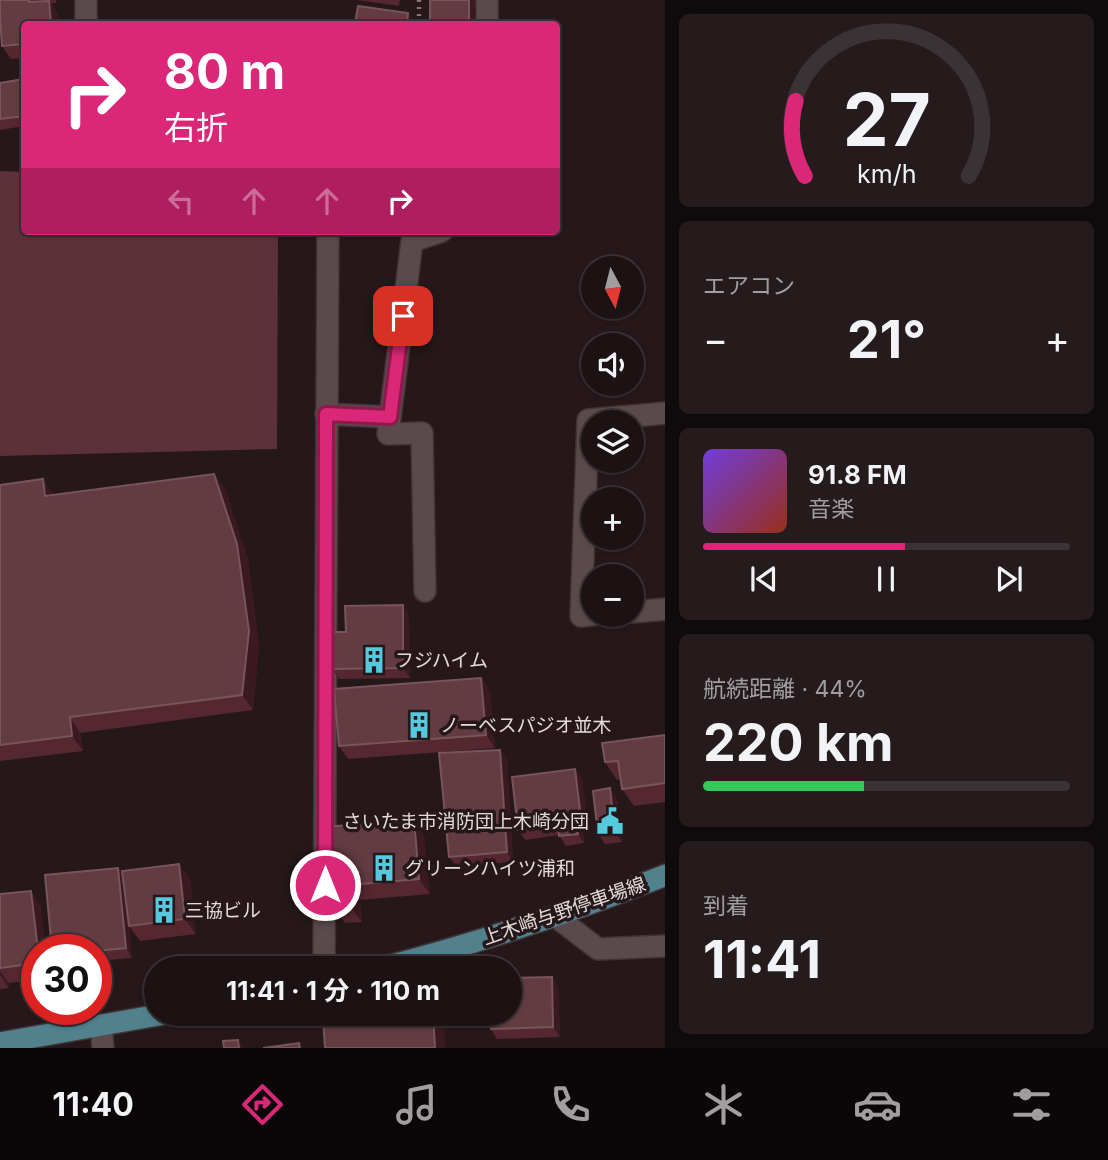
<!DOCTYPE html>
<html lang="ja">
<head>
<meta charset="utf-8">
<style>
  :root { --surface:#1c1214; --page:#251b1d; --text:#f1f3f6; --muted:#a09ea0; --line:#3a3234; --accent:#db2777 }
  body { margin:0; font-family:Inter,"Noto Sans JP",sans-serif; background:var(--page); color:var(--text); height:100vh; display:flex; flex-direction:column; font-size:26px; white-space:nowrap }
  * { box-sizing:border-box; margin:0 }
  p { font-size:23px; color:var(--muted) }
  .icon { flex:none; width:38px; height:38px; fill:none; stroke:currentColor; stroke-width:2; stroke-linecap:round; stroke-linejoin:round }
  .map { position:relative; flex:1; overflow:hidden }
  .drawer { display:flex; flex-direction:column; gap:14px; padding:14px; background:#0f0a0b; width:443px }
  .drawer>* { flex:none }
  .top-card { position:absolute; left:21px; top:21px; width:539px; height:214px; border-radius:7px; box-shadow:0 2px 5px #0004,0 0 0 2px var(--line); background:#db2777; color:#fff; overflow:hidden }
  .needle { width:46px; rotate:173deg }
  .fabs { position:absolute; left:581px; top:256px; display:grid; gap:14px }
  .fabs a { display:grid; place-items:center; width:63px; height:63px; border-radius:50%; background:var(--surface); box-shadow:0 2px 5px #0004,0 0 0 2px var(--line); font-size:35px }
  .speed { position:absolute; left:21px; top:934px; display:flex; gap:14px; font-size:35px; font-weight:700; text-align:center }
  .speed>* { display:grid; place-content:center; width:91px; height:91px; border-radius:50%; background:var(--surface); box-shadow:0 2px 5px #0004,0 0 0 2px var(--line); line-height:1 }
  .speed .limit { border:10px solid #d22; background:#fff; color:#111 }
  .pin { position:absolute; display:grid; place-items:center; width:60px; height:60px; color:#fff; margin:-30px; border-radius:14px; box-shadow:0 4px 10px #0006 }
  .me { position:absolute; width:77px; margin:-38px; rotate:0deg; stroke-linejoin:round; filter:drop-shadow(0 0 5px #0008) }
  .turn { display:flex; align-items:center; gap:24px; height:147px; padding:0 28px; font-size:32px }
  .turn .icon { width:91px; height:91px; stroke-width:2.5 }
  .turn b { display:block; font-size:49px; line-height:60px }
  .lanes { display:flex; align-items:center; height:66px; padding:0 28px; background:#0003; justify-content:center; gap:35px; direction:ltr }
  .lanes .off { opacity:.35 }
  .big { font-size:52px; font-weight:700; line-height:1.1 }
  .drawer .tile { flex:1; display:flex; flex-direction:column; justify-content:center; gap:10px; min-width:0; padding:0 24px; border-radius:10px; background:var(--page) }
  .drawer .dial { align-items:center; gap:0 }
  .dial svg { height:182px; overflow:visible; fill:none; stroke:var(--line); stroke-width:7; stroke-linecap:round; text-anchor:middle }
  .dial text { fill:var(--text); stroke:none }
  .song { display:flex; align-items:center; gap:21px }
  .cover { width:84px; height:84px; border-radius:10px; background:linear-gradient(135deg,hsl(260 70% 55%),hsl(10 70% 35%)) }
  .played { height:7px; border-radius:4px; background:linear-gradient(90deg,var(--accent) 55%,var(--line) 55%) }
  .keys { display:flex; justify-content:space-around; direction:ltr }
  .heat { display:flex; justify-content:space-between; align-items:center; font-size:38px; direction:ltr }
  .charge { height:10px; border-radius:5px; background:linear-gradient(90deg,#34c759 44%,var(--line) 0) }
  .trip { position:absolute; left:144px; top:956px; width:378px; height:70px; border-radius:35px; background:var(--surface); box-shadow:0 2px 5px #0004,0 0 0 2px var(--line); font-weight:700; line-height:70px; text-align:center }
  .tabs { display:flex; height:112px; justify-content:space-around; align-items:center; background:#0b0708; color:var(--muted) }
  .tabs .icon { width:49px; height:49px }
  .tabs .selected { color:var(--accent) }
  .tabs b { font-size:32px; color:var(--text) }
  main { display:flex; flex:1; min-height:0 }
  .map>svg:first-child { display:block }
</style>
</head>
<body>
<main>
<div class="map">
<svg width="666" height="1048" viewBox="0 0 666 1048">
  <rect width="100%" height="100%" fill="#26181a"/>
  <path fill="#5d3139" d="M0,171l24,1v59h254l-1,218 -277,7z"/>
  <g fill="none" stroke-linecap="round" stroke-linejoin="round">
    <defs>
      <path id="minor" d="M487,0v24
        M86,24v-24
        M326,414l64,3
        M425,591l-3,-158 -34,1 24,-193 30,-10
        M632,612l34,-3
        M598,614l-17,2 7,-196 78,-7
        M555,916l43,33 68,-3
        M324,968l4,-737
        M101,1025l2,23"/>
      <path id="major" d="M381,968c97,-25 191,-56 285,-93
        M0,1043l170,-30"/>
    </defs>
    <use href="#minor" stroke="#3e3335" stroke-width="24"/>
    <use href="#major" stroke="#3e3335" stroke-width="24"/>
    <path stroke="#827677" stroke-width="4.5" stroke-dasharray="2 5" stroke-linecap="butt" d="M419,0v24"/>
    <use href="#minor" stroke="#5b4a4c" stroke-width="21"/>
    <use href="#major" stroke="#50818c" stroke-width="21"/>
  </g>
  <path fill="#542731" d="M0,0h56v3h-5l7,11 1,10h-35v34l-13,1 -9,-13z
    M357,0h43l-1,6z
    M24,79v47l-24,4v-47z
    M214,474l11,15 23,70 11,87 -6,64 -173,23 3,18 -83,10v-276l53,10z
    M403,605l6,9 1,64 -71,1 -7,-10 14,-37z
    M481,678l9,13 5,57 -147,11 -9,-13z
    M665,735v67l-31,4 -12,-17 -1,-10 -4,1 -12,-18z
    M500,750l7,9 6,103 -57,4 -7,-9z
    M575,769l7,9 5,42h-5l2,23 -18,3 -7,-11 -34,5 -7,-10z
    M617,798l5,44 -17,2 -7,-10z
    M327,827l97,8 6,59 -70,6 2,22 -17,1 -10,-15z
    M118,868l5,7 67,4 6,55 -56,7 -11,-15 3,32 -36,3v-11z
    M0,894l41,12 -4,44v30l-28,3v5l-9,1z
    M552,977l6,10 2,50 -63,2 -6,-10z"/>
  <path fill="#3b1920" d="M469,0h6l1,24h-7z
    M49,1l9,13 1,10h-8z
    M408,13l7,9v2h-8z
    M214,474l11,15 23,70 11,87 -6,64 -11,-15z
    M43,479l10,15 -8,2z
    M403,605l6,9 1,64 -7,-10z
    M481,678l9,13 5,57 -9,-13z
    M70,717l10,16 3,18 -11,-15z
    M500,750l7,9 6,103 -6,-10z
    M575,769l7,9 5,42 -7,-10z
    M610,788l7,10 5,44 -7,-10z
    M575,811l7,9 2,23 -6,-9z
    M414,819l10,16 6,59 -11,-15z
    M179,864l11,15 6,55 -11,-15z
    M118,868l7,9 7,81 -6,-10z
    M349,885l11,15 2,22 -11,-15z
    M31,891l10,15 5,44h-8z
    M0,971l9,12v5l-9,-13z
    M552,977l6,10 2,50 -7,-10z
    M433,1013h10l3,35h-11z
    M238,1040l6,8h-5z"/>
  <path fill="#633b43" stroke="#78545b" stroke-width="2" d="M0,0h29v2l20,-1 2,23h-27v20l-22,2 -2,-28z
    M430,0h39v24h-39z
    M358,6l50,7 -1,11h-52z
    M24,79v37l-24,3v-36z
    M214,474l23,70 12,87 -7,64 -172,22 2,19 -72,9v-260l43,-6 2,17z
    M403,605v63l-71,1v-37h14l-1,-26z
    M481,678l5,57 -147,11 -5,-57z
    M665,735v48l-43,6 -4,-28 -13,1 -3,-19z
    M500,750l7,102 -58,5 -10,-104z
    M575,769l5,41 -5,1 3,23 -19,2 -1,-11 -40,5 -6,-53z
    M610,788l5,44 -17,2 -5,-43z
    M414,819l5,60 -70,6 2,22 -16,1 -8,-81z
    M179,864l6,55 -56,7 -7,-55z
    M118,868l8,80 -30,3 -44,-1 -7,-75z
    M31,891l7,59 -1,13 -37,5v-74z
    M552,977l1,50 -62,2 -1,-16h19v-35z
    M342,1013h91l2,35h-110l-2,-30z
    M238,1040l1,8h-15l-1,-7z
    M299,1043l1,5h-37z"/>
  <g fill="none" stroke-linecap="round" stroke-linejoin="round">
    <defs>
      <path id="route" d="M325,885l1,-471 64,3 13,-101"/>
    </defs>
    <use href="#route" stroke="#8e194d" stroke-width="18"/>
    <use href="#route" stroke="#db2777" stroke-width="12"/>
  </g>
  <defs>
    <symbol id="building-bare" viewBox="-9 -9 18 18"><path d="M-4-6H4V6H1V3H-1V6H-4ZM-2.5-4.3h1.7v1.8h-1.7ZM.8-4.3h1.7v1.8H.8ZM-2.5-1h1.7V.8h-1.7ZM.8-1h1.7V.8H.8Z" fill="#55cadf" stroke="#26181a" stroke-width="2.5" paint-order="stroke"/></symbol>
    <symbol id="civic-bare" viewBox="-9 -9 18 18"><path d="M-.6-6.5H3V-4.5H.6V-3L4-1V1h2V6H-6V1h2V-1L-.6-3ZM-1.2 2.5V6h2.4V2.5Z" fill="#55cadf" stroke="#26181a" stroke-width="2.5" paint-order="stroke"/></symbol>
  </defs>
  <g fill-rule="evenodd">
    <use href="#building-bare" x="355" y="641" width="38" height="38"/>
    <use href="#building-bare" x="400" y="706" width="38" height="38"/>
    <use href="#civic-bare" x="591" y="802" width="38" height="38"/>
    <use href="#building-bare" x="365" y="849" width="38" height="38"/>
    <use href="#building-bare" x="145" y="891" width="38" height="38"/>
  </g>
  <g text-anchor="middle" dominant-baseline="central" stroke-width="7" stroke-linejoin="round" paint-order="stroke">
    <g font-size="19" fill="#e4dadb" stroke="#26181a" text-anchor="start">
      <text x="395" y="660">フジハイム</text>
      <text x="440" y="725">ノーベスパジオ並木</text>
      <text x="589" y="821" text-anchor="end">さいたま市消防団上木崎分団</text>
      <text x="405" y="868">グリーンハイツ浦和</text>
      <text x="185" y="910">三協ビル</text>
    </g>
    <g font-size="19" fill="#e4dadb" stroke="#26181a">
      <text transform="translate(564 911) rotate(-19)">上木崎与野停車場線</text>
    </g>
  </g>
</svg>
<div class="fabs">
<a><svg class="needle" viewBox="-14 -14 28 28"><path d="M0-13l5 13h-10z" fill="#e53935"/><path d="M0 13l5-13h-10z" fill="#a09ea0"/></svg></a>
<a><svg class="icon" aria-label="sound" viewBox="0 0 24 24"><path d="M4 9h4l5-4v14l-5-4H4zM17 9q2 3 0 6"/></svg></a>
<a><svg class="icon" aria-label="layers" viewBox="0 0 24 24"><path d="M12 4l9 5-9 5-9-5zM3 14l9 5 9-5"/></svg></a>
<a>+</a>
<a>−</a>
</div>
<div class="speed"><div class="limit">30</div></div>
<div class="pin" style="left:403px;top:316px;background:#d93025"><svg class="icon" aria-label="arrive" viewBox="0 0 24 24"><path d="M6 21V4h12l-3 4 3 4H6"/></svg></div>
<svg class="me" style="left:325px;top:885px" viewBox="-20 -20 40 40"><circle r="17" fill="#db2777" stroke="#fff" stroke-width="3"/><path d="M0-11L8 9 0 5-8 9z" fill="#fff"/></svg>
<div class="trip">11:41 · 1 分 · 110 m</div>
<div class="top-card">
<div class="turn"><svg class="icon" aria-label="right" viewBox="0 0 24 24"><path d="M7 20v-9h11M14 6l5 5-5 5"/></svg><div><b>80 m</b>右折</div></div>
<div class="lanes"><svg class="icon off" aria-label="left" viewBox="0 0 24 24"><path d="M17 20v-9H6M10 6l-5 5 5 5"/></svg><svg class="icon off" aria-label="ahead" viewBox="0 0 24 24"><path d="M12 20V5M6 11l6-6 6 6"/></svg><svg class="icon off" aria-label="ahead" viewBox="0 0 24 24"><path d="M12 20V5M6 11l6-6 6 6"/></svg><svg class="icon" aria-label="right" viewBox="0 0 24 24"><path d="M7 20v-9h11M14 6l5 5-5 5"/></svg></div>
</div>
</div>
<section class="drawer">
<div class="tile dial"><svg viewBox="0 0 100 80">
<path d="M14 69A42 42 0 1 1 86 69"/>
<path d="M14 69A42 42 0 0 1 10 36" stroke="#db2777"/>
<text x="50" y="56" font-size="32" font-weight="700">27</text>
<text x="50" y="72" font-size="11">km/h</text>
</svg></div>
<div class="tile"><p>エアコン</p>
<div class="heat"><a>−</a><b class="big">21°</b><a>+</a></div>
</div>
<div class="tile">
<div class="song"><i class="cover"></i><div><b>91.8 FM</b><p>音楽</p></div></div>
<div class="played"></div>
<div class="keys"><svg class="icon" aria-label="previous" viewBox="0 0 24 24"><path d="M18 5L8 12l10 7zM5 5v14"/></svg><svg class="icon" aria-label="pause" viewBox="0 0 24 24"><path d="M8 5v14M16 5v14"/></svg><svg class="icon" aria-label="next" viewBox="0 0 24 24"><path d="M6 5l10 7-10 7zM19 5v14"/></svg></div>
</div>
<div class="tile"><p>航続距離 · 44%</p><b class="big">220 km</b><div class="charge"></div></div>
<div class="tile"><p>到着</p><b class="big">11:41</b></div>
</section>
</main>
<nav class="tabs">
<b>11:40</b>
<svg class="icon selected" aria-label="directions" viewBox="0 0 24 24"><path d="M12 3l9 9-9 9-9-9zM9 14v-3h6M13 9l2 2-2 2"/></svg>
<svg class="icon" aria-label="music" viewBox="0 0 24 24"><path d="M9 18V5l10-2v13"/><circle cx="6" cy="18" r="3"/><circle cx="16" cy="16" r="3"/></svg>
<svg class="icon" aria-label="phone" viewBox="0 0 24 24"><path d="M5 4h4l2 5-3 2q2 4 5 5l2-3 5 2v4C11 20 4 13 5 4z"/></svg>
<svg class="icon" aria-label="climate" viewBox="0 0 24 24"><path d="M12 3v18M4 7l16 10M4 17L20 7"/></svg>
<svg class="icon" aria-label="car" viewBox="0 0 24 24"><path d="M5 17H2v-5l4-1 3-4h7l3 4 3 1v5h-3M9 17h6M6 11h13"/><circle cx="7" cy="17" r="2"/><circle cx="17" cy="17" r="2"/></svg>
<svg class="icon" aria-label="filters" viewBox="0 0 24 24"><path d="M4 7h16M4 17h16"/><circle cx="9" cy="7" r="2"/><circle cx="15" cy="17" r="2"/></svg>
</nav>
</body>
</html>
